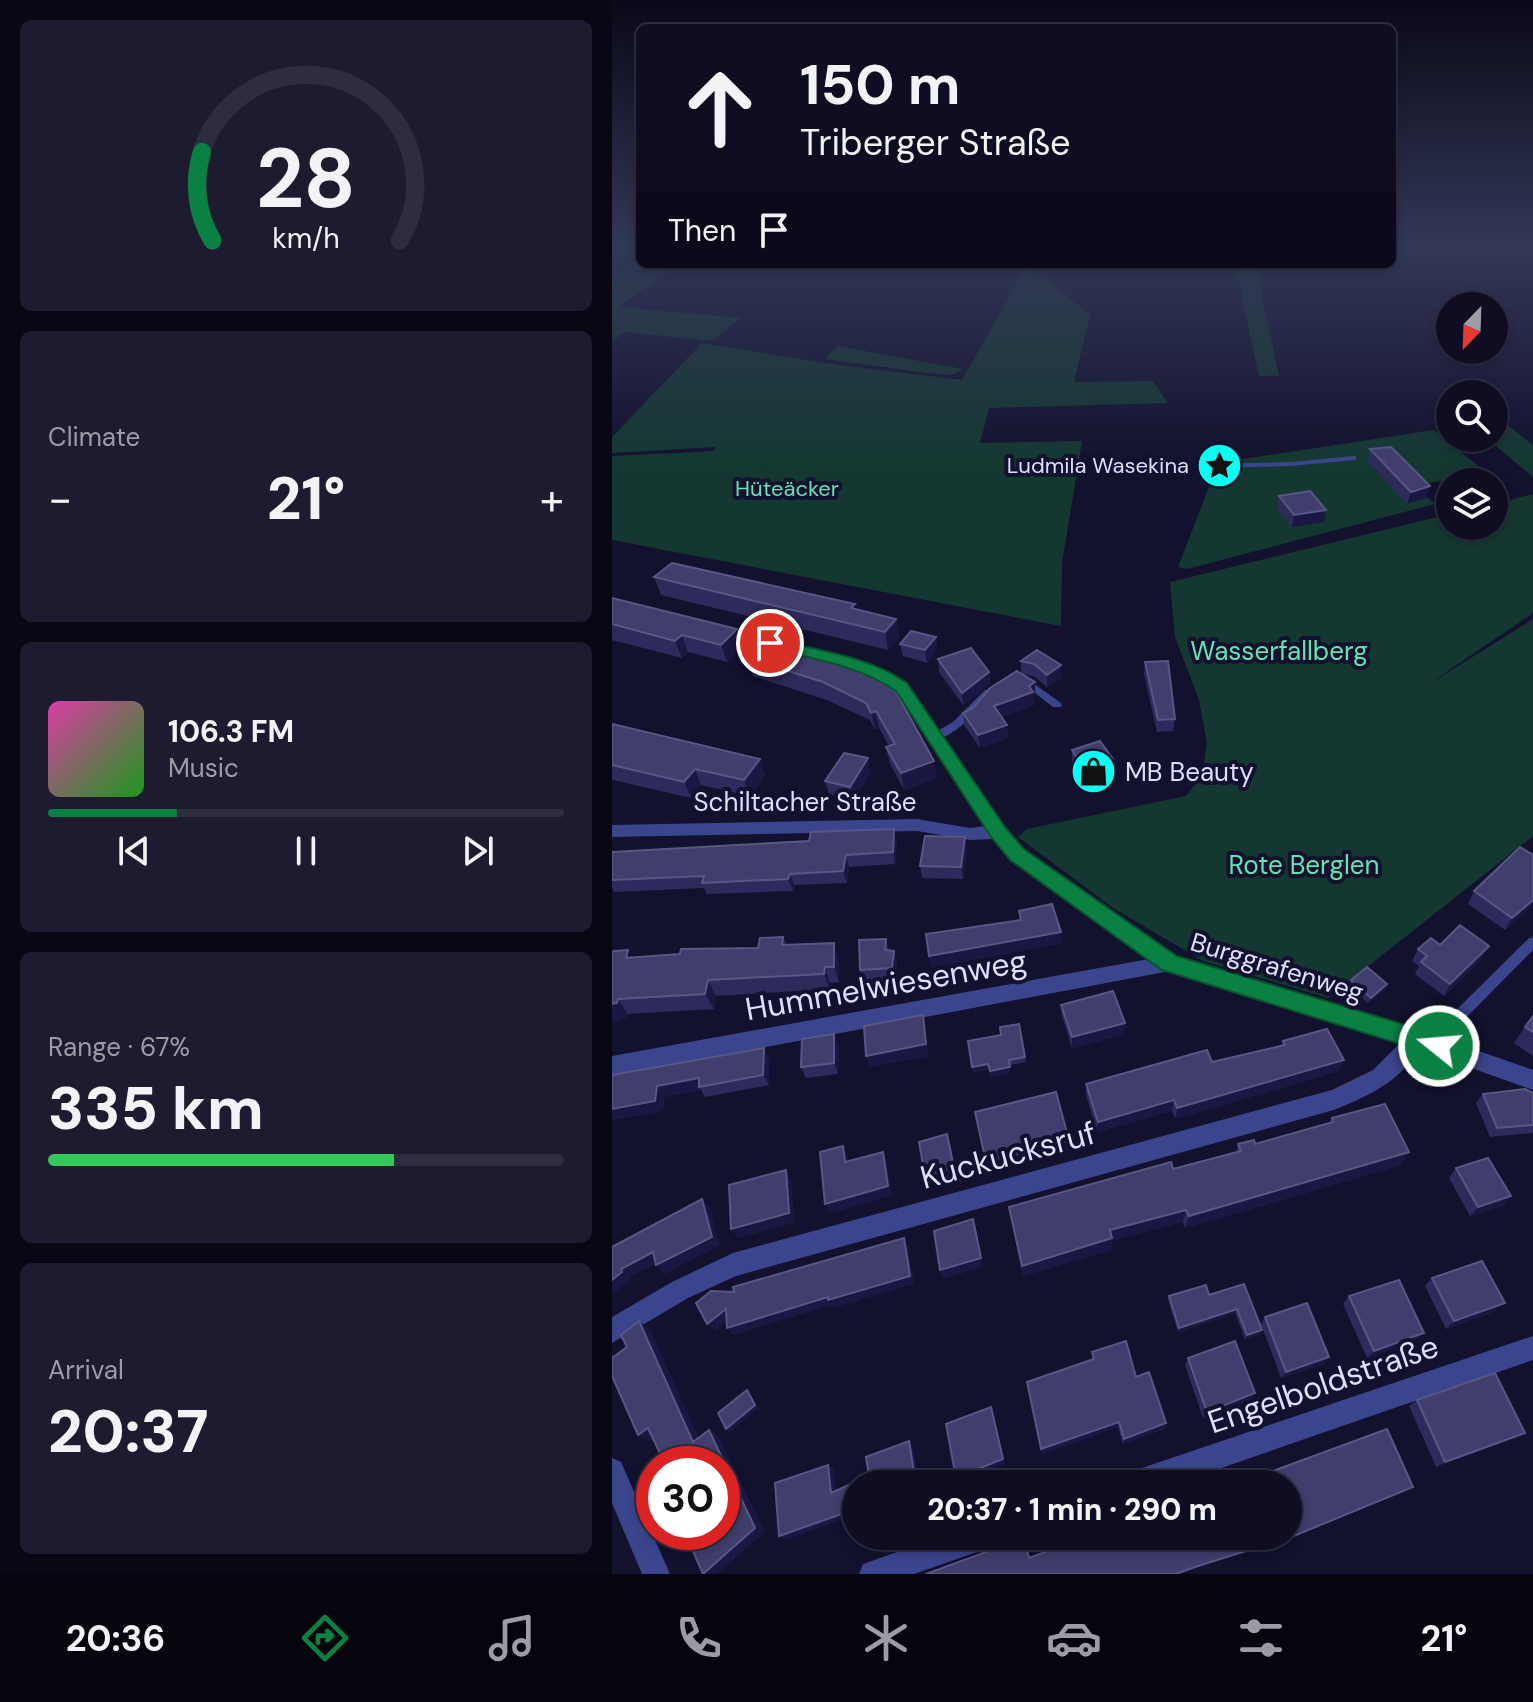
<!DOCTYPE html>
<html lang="en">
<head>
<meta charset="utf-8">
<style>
  :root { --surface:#0e0d22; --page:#1c1b2f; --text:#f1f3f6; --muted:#9b9ca5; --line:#2e2d40; --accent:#0b8043 }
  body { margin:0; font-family:"DM Sans",sans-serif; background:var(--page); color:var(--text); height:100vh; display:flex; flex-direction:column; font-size:30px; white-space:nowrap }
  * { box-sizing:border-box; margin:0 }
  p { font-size:26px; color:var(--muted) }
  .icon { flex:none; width:44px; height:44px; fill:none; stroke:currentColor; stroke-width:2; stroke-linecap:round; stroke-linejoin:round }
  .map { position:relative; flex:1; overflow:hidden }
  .panel { display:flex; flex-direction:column; gap:20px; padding:20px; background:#080713; width:612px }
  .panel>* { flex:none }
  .hud { position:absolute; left:24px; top:24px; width:760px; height:244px; border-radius:12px; box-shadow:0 4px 12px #0003,0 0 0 2px var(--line); background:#0e0d22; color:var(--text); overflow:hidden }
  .needle { width:52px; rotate:203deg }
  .fabs { position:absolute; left:824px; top:292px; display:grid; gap:16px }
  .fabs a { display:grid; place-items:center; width:72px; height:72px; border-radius:50%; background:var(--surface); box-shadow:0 4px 12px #0003,0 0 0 2px var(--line); font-size:40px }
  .speed { position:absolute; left:24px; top:1446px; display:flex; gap:16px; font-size:40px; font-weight:700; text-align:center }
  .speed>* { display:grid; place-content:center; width:104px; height:104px; border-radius:50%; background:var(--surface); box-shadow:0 4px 12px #0003,0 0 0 2px var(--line); line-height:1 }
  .speed .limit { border:12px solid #d22; background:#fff; color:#111 }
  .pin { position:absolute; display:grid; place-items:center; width:68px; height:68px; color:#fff; margin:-34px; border:4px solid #fff; border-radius:50%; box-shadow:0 2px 8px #0007 }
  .me { position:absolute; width:88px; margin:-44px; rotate:287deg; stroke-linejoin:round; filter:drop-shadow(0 0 6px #0008) }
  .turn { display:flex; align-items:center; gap:28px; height:168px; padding:0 32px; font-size:36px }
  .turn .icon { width:104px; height:104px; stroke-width:2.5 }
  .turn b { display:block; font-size:56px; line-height:68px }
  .then { display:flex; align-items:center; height:76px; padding:0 32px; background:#0003; gap:16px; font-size:30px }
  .big { font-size:60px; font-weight:800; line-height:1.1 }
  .panel .tile { flex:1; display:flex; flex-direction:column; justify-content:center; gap:12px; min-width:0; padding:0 28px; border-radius:12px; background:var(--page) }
  .panel .dial { align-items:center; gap:0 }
  .dial svg { height:208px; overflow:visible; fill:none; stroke:var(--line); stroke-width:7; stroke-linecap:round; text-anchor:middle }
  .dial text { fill:var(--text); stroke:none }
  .song { display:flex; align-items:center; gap:24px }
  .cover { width:96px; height:96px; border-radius:12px; background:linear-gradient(135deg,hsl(320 70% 55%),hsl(120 70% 35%)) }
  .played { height:8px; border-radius:4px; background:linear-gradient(90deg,var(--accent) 25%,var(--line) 25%) }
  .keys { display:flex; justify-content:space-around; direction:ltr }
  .heat { display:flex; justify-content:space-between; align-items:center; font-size:44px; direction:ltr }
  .charge { height:12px; border-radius:6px; background:linear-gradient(90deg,#34c759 67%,var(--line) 0) }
  .trip { position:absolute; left:230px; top:1470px; width:460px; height:80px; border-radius:40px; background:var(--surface); box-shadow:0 4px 12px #0003,0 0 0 2px var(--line); font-weight:800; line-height:80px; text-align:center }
  .tabs { display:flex; height:128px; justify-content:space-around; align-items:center; background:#06050e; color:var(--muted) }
  .tabs .icon { width:56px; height:56px }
  .tabs .on { color:var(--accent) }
  .tabs b { font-size:36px; color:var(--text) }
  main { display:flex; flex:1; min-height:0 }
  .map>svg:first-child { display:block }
</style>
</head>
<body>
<main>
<section class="panel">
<div class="tile dial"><svg viewBox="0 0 100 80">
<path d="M14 69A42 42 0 1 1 86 69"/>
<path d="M14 69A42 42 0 0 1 10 35" stroke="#0b8043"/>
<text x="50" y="56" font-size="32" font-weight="700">28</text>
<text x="50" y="72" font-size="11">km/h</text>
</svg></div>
<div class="tile"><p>Climate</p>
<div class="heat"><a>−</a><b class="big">21°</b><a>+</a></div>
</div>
<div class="tile">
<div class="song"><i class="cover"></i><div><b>106.3 FM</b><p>Music</p></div></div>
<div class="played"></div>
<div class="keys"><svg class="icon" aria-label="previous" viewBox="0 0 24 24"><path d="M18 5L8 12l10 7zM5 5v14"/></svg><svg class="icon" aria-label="pause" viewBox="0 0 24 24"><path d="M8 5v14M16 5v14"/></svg><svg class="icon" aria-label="next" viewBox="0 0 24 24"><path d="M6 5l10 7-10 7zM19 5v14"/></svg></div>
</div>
<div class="tile"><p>Range · 67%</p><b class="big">335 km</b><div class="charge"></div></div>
<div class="tile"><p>Arrival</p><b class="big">20:37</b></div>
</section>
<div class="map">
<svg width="921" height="1574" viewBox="0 0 921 1574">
  <rect width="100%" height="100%" fill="#12112e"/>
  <path fill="#143831" d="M28,258v6h39l-60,43 122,11 -29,23 -87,-9 -13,9v-64z
    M623,264h20l24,112h-20z
    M415,266l63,48 -16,68 79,-1 15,22 -179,5 -9,35 102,-2 -20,122 -1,63 -449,-86v-84l102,-5 2,-4 -104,6v-16l90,-94 136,22 124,15z
    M226,346l125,23 -11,6 -16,-1 -112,-15z
    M888,419l33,26v32l-47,-39h8v-18z
    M822,430l54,44 -74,11 21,19 -248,65 -9,-2 34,-88 -2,-15z
    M921,494v119l-107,73 107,-67v217l-205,162 -125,-37 -90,-53 -95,-71 9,-8 159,-33 16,-20 5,-33 -8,-43 -24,-63 -5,-55 280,-68v12h44v-22z"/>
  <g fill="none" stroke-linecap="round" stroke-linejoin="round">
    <path fill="#3b458d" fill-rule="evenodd" d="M741,456h3v4l-65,6 -82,2 -4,-2 4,-2 82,-2z
      M411,676l38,27 1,2 -1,2h-8l-33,-26 -2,-2z
      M377,689l5,3 -1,2c-15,15 -40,46 -61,46l-1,-3 1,-3 21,-12 32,-32z
      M921,937v13l-84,85 -5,15 -5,2 -5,-2 -2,-4 6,-18 91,-90z"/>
    <path fill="#3b458d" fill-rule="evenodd" d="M106,626l72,18 2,3 -7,4 -72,-18v-6z
      M211,653l68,20 16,11 97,143 19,22 153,108 263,80 94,33v20l-115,-41c-16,32 -52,48 -84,61l-598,166 -48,22 -76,45v-26l60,-35 61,-29 599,-163 41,-20 27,-27 -230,-72 -558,105v-20l537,-97 -138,-100 -17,-20 -24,1 -53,-9 -305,6v-12l305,-6 53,9 16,-2 -89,-136 -16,-11 -63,-19 -2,-3 2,-3z
      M921,1336v24l-358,124h-53l4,-10 10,-4z
      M0,1458l9,4 49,112h-28l-30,-71z
      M331,1536h55l-4,10 -80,28h-55l4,-10z"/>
  </g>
  <path fill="#2c2b5b" d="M758,449l57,49 -20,6 -40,-43z
    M667,496l45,26 -32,5 -15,-19z
    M42,577l202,32 40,10 3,18 -11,13 -227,-55z
    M0,598l125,31 5,18 -15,15 -39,-10 -6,6 -70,-18z
    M324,637l1,13 -10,13 -24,-7 -3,-12z
    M425,650l24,28 -14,9 -12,-10 -14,-4v-12z
    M135,658l90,1 100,119 -33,12 -14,-26 -4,-17 3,-1 -10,-18 -4,2 -5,-10 -43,-20 -74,-24z
    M326,659l51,13 1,12 -27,21 -24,-33z
    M533,662l30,57 -2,12 -16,1 -13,-58z
    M423,682v13l-2,1 1,9 -33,12 6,8 1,13 -28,10 -16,-23 -1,-12z
    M0,724l148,35 5,16 -15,21 -49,-11 -10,13 -78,-18 -1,1z
    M460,750l41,9v13l-29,10 -12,-19z
    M259,771l-17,28 -25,-5 -4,-13z
    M353,837l2,12 -4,30 -41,-1 -2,-12z
    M285,841l-2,23 -46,3 -2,16 -53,2 -1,6 -86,3 -3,-6 -90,4 -2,-4v-36z
    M921,855v50l-28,25 -37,-26 6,-13z
    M171,937l4,8 52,14v23l-9,1v6l-114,7 -2,13 -86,5 -1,4 -15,4v-69l21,4 125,-9z
    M274,939l3,12h5l3,12 -2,17 -31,1 -4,-11z
    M828,945l49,1 -7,12 -38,38 -29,-22 4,-8 -7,-5 6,-12z
    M739,980l36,4 -3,6 -16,13 -20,-17z
    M449,1005l64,18 -1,11 -52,14 -10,-32z
    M921,1015v41l-19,-13z
    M356,1041l57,16 1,5 -16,3v8l-20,4 -1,-8 -16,3z
    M671,1041l56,30 -164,48 -3,-8 -75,21 -11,-37v-11l126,-22 69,-16z
    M227,1046l-1,28 -32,4 -5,-11z
    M157,1058v27l-64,12 -4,-7 -37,7 -1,14 -51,-36z
    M921,1093v39l-1,1 -42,4 -14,-34 7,-9z
    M720,1118l69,47 -216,63 -2,-6 -71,18 -1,10 -88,26 -14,-69 164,-38 63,-16 2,-9h17l74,-21z
    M844,1168l55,28 -9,10 -32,10 -21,-38z
    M820,1278l64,33 -50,18 -21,-43z
    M632,1284l16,50 -15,5 -10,-26 -57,19 -10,-32 1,-4 40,-1z
    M737,1296l67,44 -49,18 -24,-54z
    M653,1317l64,40 -6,7 -42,14 -20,-54z
    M480,1352l44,25 30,46 -2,6 -41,15 -5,-17 -76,27 -15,-72 65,-22z
    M576,1358l63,42 -48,18 -18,-53z
    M805,1400l97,38 -78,29 -27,-61z"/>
  <path fill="#1a1842" d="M818,486l-3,12 -20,6 4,-12z
    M714,510l-2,12 -32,5 2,-12z
    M284,619l3,18 -11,13 -3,-18z
    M125,629l5,18 -15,15 -6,-17z
    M70,635l6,17 -6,6 -7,-17z
    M324,637l1,13 -10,13 -2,-13z
    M449,665v13l-14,9v-12z
    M377,672l1,12 -27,21 -1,-12z
    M423,682v13l-2,1 1,9 -39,14 -1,-13z
    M264,711l3,17 -4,2 -4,-17z
    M395,725l1,13 -28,10 -2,-13z
    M256,758l3,13 -17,28 -4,-12z
    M148,759l5,16 -15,21 -6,-16z
    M501,759v13l-29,10v-13z
    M322,761l3,17 -33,12 -3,-17z
    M83,769l6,16 -10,13 -7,-16z
    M282,829l3,12 -2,23 -2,-12z
    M353,837l2,12 -4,30 -2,-12z
    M234,855l3,12 -2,16 -4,-12z
    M178,874l4,11 -1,6 -5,-12z
    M921,900v5l-28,25 7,-12z
    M449,932v12l-130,24 -2,-12z
    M222,943l5,16v23l-5,-15z
    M877,946l-7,12 -38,38 6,-12z
    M282,951l3,12 -2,17 -3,-12z
    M213,967l5,16v6l-6,-15z
    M96,980l8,16 -2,13 -9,-15z
    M775,984l-3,6 -16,13 3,-5z
    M6,999l10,15 -1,4 -15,4v-18z
    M311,1015l6,41 -59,11 -4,-11z
    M513,1023l-1,11 -52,14v-11z
    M222,1034l5,12 -1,28 -4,-11z
    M152,1048l5,10v27l-6,-10z
    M732,1060l-5,11 -164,48 2,-11z
    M376,1064l1,5 -16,3 -1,-5z
    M398,1067v6l-20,4v-6z
    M87,1078v9l2,3 -37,7 -1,14 -51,9v-11l45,-23z
    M562,1100l-2,11 -75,21 1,-10z
    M457,1140l1,10 -82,22 -2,-10z
    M338,1144l7,34 -29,9 -3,-10z
    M231,1146l5,10 1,16 -4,-10z
    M271,1152l4,10 5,34 -62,17 -5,-9z
    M797,1152l-8,13 -216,63 4,-12z
    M174,1170l5,10 4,42 -57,16 -7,-9z
    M899,1196l-9,10 -32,10 8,-9z
    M90,1199l7,8 11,38 -55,29 -9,-9z
    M574,1210l-3,12 -71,18 -1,10 -88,26 -1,-10 88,-36z
    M363,1229l8,38 -40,12 -3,-9z
    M292,1238l4,9 6,37 -81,24 -2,-3 -97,30 -7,-7z
    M41,1252l9,9 -32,16 1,3 -19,14v-14l9,-11z
    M893,1303l-9,8 -50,18 8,-8z
    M114,1309l7,7 -18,15 -8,-7z
    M625,1309l-2,4 -57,19 1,-4z
    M27,1321l12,10 53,118 -11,-7z
    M650,1330l-2,4 -15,5 2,-4z
    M812,1333l-8,7 -49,18 7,-7z
    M717,1357l-6,7 -42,14 5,-6z
    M135,1390l3,3 8,15 -28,24 -4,-3z
    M643,1393l-4,7 -48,18 4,-6z
    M381,1413l12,51 -46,18 -3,-4z
    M507,1422l-1,5 -76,27 -1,-5z
    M554,1423l-2,6 -41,15 1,-5z
    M36,1428l12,6 -9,8 -13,-7z
    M97,1430l10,7 46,95 -48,42h-14z
    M913,1433l-11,5 -78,29 9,-5z
    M297,1441l4,5 6,38h-3z
    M216,1465l6,4 3,28 -6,-4z
    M801,1487l-122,52 -115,35z
    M244,1509v5l-70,26 -7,-4z"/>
  <path fill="#3f3e6d" stroke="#585784" stroke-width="2" d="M779,447l39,39 -19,6 -41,-43z
    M698,491l16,19 -32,5 -15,-19z
    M60,563l183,41 -4,4 45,11 -11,13 -231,-55z
    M0,598l125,31 -16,16 -39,-10 -7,6 -63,-17z
    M299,631l25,6 -11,13 -25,-6z
    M152,641l73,18 40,19 19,14 38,69 -33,12 -15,-26 9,-3 -19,-33 -5,2 -5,-10 -43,-21 -76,-24z
    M359,648l18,24 -27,21 -24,-34z
    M425,650l24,15 -14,10 -13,-11 -13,-3z
    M556,661l7,58 -17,1 -13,-58z
    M405,671l18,11 -6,4 4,6 -39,14 13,19 -29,10 -15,-22 10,-5 17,-20z
    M0,724l148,35 -16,21 -49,-11 -11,13 -72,-17z
    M488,741l13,18 -29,10 -12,-19z
    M232,753l24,5 -18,29 -25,-6z
    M282,829l-1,23 -47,3 -3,16 -53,3 -2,5 -86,4 2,-7 -92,4v-28l197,-11 2,-9z
    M313,836l40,1 -4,30 -41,-1z
    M908,847l13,8v45l-21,18 -38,-27z
    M440,904l9,28 -132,24 -3,-22 95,-14 -2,-9z
    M848,925l29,21 -39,38 -29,-22 6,-6 -9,-7 13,-11 9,7z
    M171,937l-1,8 52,-2v24h-9l-1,7 -116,6 -3,14 -87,5 -1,4 -5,1v-51l2,-2 14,-1 -2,8 54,-4 1,-5 77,-1 2,-10z
    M274,939l-1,11 9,1 -2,17 -32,2 -1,-30z
    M755,967l20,17 -16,14 -20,-18z
    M501,991l12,32 -53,14 -11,-32z
    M311,1015l3,29 -60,12 -2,-30z
    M921,1016v16l-8,-5z
    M407,1024l6,33 -16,3 1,7 -20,4 -2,-7 -16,3 -4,-26 33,-6 -1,-8z
    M715,1029l17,31 -167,48 -3,-8 -76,22 -12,-38 121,-34 5,12 73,-17 -2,-4z
    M222,1034v29l-33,4 1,-28z
    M152,1048l-1,27 -64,12v-9l-42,8 -2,15 -43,8v-34z
    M913,1089l8,4v32l-36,3 -14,-34z
    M444,1092l13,48 -83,22 -11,-50z
    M773,1104l24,48 -220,64 -3,-6 -76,20 2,8 -90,28 -13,-59 162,-45 2,7 68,-18 -3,-7 16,-4 1,4 78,-22 -1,-4z
    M335,1134l7,34 -29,9 -6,-35z
    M231,1146l2,16 38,-10 5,34 -63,18 -5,-52z
    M876,1158l23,38 -33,11 -22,-39z
    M174,1170l3,43 -58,16 -2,-44z
    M90,1199l10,38 -56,28 -3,-13 -32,17 1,3 -10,8v-33z
    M361,1219l8,39 -41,12 -6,-39z
    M292,1238l6,38 -82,24v-3l-101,31 -1,-19 -19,15 -11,-21 15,-12 23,1 -1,-5z
    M870,1261l23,42 -51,18 -22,-43z
    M787,1280l25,53 -50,18 -25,-55z
    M632,1284l18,46 -15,5 -10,-26 -58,19 -10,-32 37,-11 3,10z
    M695,1303l22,54 -43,15 -21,-55z
    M27,1321l54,121 16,-12 46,98 -52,46 -14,-32 9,-7 -2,-3h26v-68h-57l-17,-36 -10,7 -26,-59v-18l15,-11 -6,-12z
    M514,1341l10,36 13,-5 17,51 -42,16 -5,-17 -78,27 -14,-67 67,-23 -2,-7z
    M623,1341l20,52 -48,19 -19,-54z
    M883,1373l30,60 -80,29 -28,-62z
    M135,1390l8,15 -29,24 -8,-16z
    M379,1407l12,52 -47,19 -10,-54z
    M775,1429l26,58 -117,48 -98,31 -22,8h-250l98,-36 5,20 60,-22h199v-52h-40l26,-9 -1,-4z
    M297,1441l7,43h-60v25l-77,27 -4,-53 53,-18 3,28 38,-17 -3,-19z"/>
  <linearGradient id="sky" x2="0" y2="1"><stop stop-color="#0a0919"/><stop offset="0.53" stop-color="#333857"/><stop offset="1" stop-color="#333857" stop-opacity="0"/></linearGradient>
  <rect width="921" height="467" fill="url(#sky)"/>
  <path fill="#0b8043" stroke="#07532c" stroke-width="2" d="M158,639c46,11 99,17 137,44l98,144 19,22 153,107 262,79 8,3 3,8 -3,7 -8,3 -277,-86 -152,-110 -19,-23 -95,-146c-37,-26 -88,-33 -131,-44l-2,-4z"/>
  <defs>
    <symbol id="sight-disc" viewBox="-11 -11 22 22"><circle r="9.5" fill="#0afff2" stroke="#12112e"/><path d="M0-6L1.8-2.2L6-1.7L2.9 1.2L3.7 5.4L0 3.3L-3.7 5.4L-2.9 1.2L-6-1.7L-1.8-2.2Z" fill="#111"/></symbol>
    <symbol id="shop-disc" viewBox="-11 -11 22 22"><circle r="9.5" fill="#0afff2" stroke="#12112e"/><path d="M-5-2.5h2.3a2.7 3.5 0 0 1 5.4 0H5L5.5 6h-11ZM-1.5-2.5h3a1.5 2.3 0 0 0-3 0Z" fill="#111"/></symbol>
  </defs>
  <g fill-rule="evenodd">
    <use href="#sight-disc" x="582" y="440" width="51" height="51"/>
    <use href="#shop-disc" x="456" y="746" width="51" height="51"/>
  </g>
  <g text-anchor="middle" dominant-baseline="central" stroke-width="8" stroke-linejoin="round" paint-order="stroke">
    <g font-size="22" fill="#dedfff" stroke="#12112e" text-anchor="end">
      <text x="577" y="465">Ludmila Wasekina</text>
    </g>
    <g font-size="22" fill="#65e4b1" stroke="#12112e">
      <text x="175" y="488">Hüteäcker</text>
    </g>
    <g font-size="26" fill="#65e4b1" stroke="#12112e">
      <text x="667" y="651">Wasserfallberg</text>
      <text x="692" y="865">Rote Berglen</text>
    </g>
    <g font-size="26" fill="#dedfff" stroke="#12112e" text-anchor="start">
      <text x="513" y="772">MB Beauty</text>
    </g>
    <g font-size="26" fill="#dedfff" stroke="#12112e">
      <text x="193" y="802">Schiltacher Straße</text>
      <text transform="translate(665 967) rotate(17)">Burggrafenweg</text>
    </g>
    <g font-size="32" fill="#dedfff" stroke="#12112e">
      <text transform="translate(274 985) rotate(-10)">Hummelwiesenweg</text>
      <text transform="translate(396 1155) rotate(-15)">Kuckucksruf</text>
      <text transform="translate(711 1384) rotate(-19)">Engelboldstraße</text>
    </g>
  </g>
</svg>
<div class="fabs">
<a><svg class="needle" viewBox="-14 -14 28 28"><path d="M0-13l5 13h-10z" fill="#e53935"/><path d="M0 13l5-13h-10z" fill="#9b9ca5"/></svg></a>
<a><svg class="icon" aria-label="search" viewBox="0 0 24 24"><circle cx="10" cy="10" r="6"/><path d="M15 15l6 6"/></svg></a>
<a><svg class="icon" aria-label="layers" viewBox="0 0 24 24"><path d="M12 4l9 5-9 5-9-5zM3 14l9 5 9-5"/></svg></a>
</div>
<div class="speed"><div class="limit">30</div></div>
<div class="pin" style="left:158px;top:643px;background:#d93025"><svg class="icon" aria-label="arrive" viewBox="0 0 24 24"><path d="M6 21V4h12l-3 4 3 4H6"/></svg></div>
<svg class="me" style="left:827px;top:1046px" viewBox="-20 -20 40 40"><circle r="17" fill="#0b8043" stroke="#fff" stroke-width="3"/><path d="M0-11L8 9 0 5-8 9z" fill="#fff"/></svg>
<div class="trip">20:37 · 1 min · 290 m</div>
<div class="hud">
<div class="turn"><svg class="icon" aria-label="ahead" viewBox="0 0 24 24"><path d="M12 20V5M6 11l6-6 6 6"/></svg><div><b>150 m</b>Triberger Straße</div></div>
<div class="then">Then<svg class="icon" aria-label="arrive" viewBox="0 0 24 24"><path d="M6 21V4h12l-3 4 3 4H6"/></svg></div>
</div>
</div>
</main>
<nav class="tabs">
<b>20:36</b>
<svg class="icon on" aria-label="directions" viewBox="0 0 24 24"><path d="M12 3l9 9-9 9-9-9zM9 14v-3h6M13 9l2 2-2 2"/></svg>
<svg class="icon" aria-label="music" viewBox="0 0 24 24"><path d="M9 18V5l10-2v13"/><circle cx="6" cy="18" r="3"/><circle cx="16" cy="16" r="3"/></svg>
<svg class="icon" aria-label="phone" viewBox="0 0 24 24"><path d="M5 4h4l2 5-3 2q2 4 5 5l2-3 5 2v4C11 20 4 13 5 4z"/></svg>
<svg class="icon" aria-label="climate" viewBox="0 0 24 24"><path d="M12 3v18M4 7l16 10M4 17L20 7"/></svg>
<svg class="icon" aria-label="car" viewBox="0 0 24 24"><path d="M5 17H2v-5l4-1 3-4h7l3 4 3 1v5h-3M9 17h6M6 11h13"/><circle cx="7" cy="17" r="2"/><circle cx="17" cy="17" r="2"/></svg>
<svg class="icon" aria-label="filters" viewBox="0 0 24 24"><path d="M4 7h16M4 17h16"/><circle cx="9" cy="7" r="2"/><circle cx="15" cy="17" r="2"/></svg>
<b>21°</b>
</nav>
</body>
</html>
